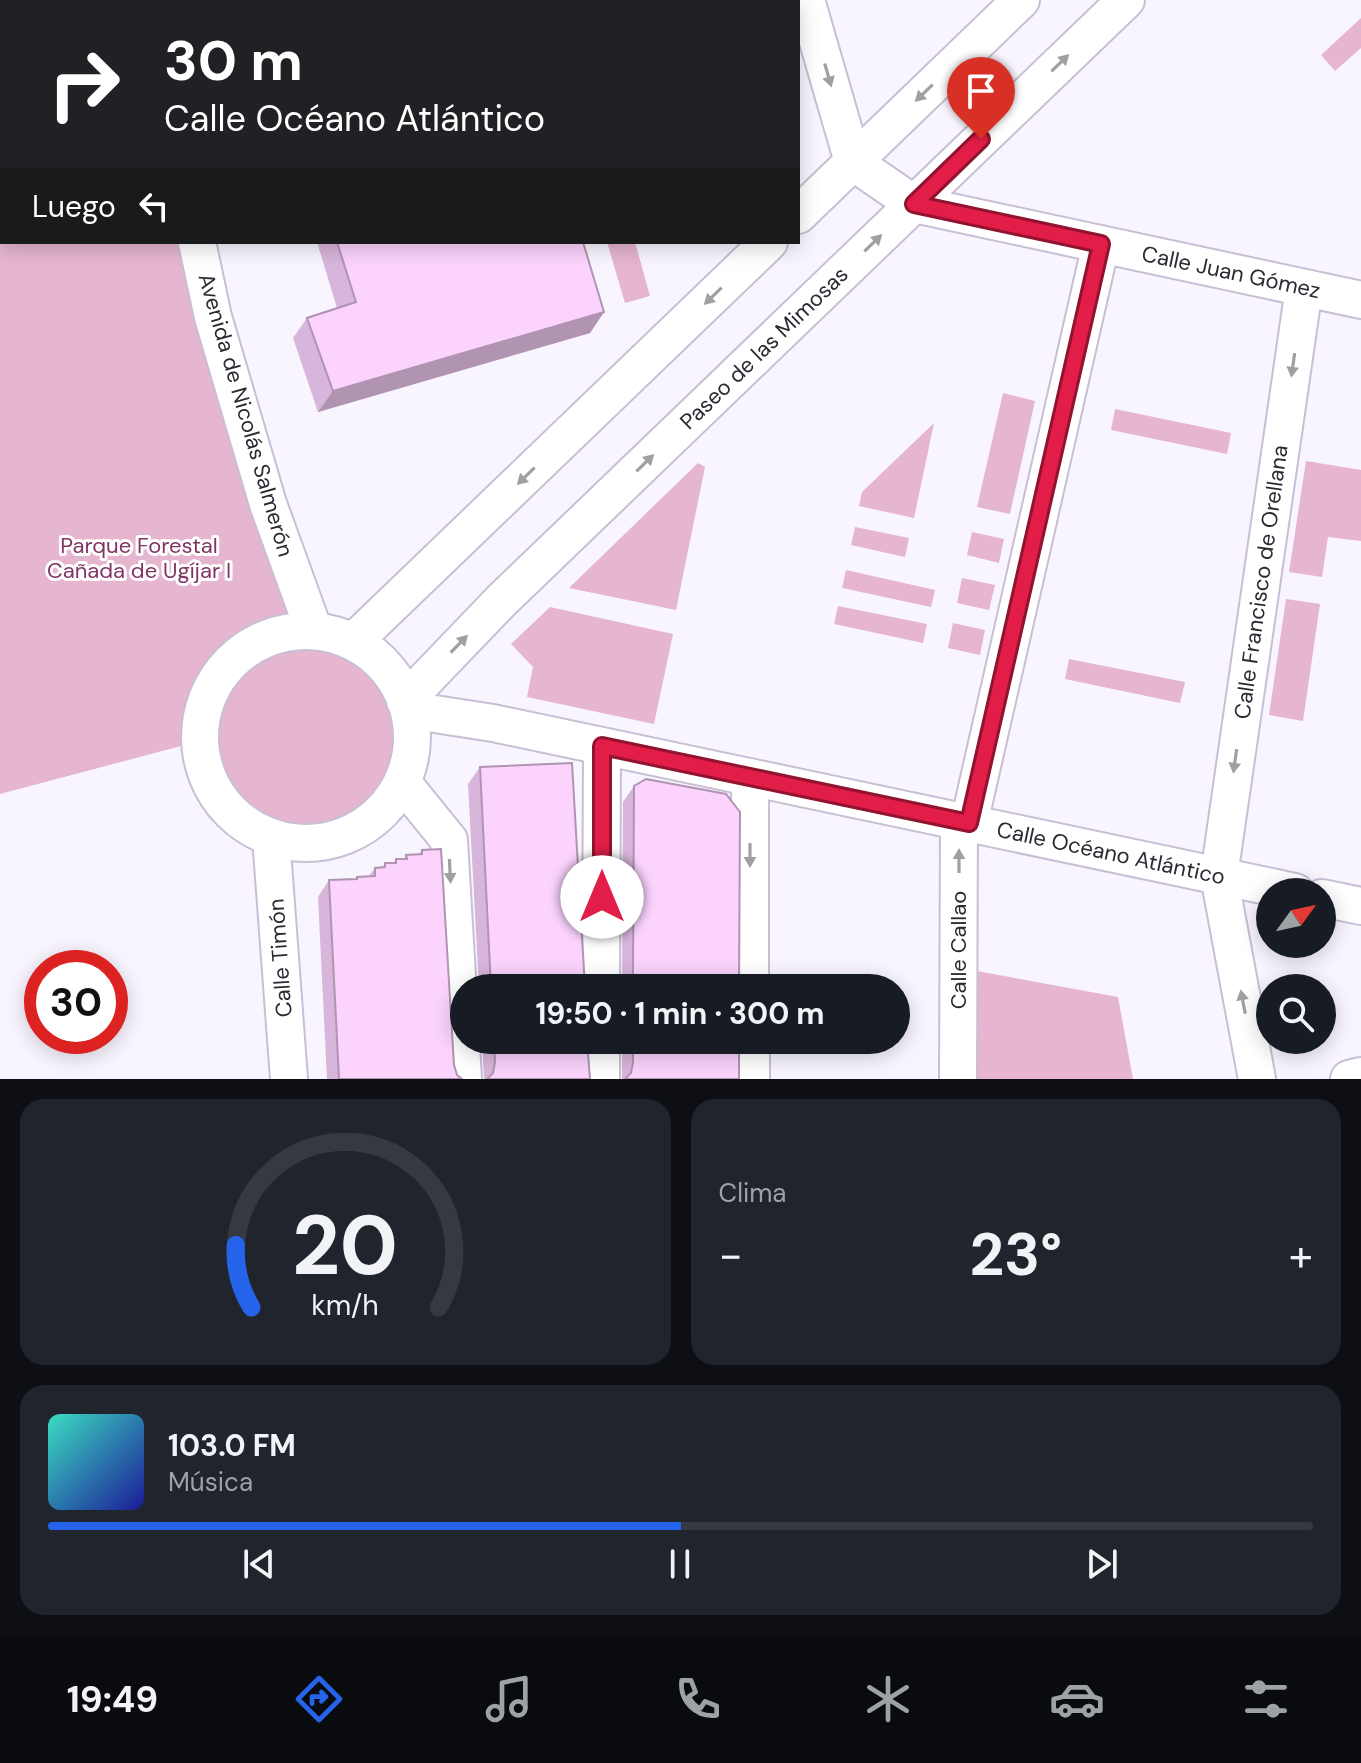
<!DOCTYPE html>
<html lang="es">
<head>
<meta charset="utf-8">
<style>
  :root { --surface:#171b24; --page:#20242c; --text:#f1f3f6; --muted:#9ea1a6; --line:#363941; --accent:#2563eb }
  body { margin:0; font-family:"DM Sans",sans-serif; background:var(--page); color:var(--text); height:100vh; display:flex; flex-direction:column; font-size:30px; white-space:nowrap }
  * { box-sizing:border-box; margin:0 }
  p { font-size:26px; color:var(--muted) }
  .icon { flex:none; width:44px; height:44px; fill:none; stroke:currentColor; stroke-width:2; stroke-linecap:round; stroke-linejoin:round }
  .map { position:relative; height:1079px; overflow:hidden }
  .side { display:flex; flex-direction:column; gap:20px; padding:20px; background:#0d0f14; flex:1 }
  .side>* { flex:none }
  .hud { position:absolute; left:0px; top:0px; width:800px; height:244px; box-shadow:0 4px 20px #0003; background:#202124; color:#fff; overflow:hidden }
  .needle { width:52px; rotate:57deg }
  .controls { position:absolute; left:1256px; top:878px; display:grid; gap:16px }
  .controls a { display:grid; place-items:center; width:80px; height:80px; border-radius:50%; background:var(--surface); box-shadow:0 4px 20px #0003; font-size:40px }
  .speed { position:absolute; left:24px; top:950px; display:flex; gap:16px; font-size:40px; font-weight:700; text-align:center }
  .speed>* { display:grid; place-content:center; width:104px; height:104px; border-radius:50%; background:var(--surface); box-shadow:0 4px 20px #0003; line-height:1 }
  .speed .limit { border:12px solid #d22; background:#fff; color:#111 }
  .pin { position:absolute; display:grid; place-items:center; width:68px; height:68px; color:#fff; margin:-82px -34px; border-radius:50% 50% 50% 0; rotate:-45deg; box-shadow:0 0 8px #0007 }
  .pin .icon { rotate:45deg }
  .me { position:absolute; width:88px; margin:-44px; rotate:0deg; stroke-linejoin:round; filter:drop-shadow(0 0 6px #0008) }
  .turn { display:flex; align-items:center; gap:28px; height:168px; padding:0 32px; font-size:36px }
  .turn .icon { width:104px; height:104px; stroke-width:2.5 }
  .turn b { display:block; font-size:56px; line-height:68px }
  .then { display:flex; align-items:center; height:76px; padding:0 32px; background:#0003; gap:16px; font-size:30px }
  .big { font-size:60px; font-weight:700; line-height:1.1 }
  .side .card { flex:1; display:flex; flex-direction:column; justify-content:center; gap:12px; min-width:0; padding:0 28px; border-radius:24px; background:var(--page) }
  .side .dial { align-items:center; gap:0 }
  .dial svg { height:208px; overflow:visible; fill:none; stroke:var(--line); stroke-width:7; stroke-linecap:round; text-anchor:middle }
  .dial text { fill:var(--text); stroke:none }
  .song { display:flex; align-items:center; gap:24px }
  .cover { width:96px; height:96px; border-radius:12px; background:linear-gradient(135deg,hsl(170 70% 55%),hsl(240 70% 35%)) }
  .played { height:8px; border-radius:4px; background:linear-gradient(90deg,var(--accent) 50%,var(--line) 50%) }
  .keys { display:flex; justify-content:space-around; direction:ltr }
  .heat { display:flex; justify-content:space-between; align-items:center; font-size:44px; direction:ltr }
  .side .tiles { flex:1; display:grid; gap:20px; grid-template-columns:1fr 1fr }
  .card:last-child { grid-column:span 2 }
  .trip { position:absolute; left:450px; top:974px; width:460px; height:80px; border-radius:40px; background:var(--surface); box-shadow:0 4px 20px #0003; font-weight:700; line-height:80px; text-align:center }
  .tab-bar { display:flex; height:128px; justify-content:space-around; align-items:center; background:#090b0e; color:var(--muted) }
  .tab-bar .icon { width:56px; height:56px }
  .tab-bar .selected { color:var(--accent) }
  .tab-bar b { font-size:36px; color:var(--text) }
  .map>svg:first-child { display:block }
</style>
</head>
<body>
<div class="map">
<svg width="1361" height="1079" viewBox="0 0 1361 1079">
  <rect width="100%" height="100%" fill="#f8f5ff"/>
  <path fill="#e6b5cf" d="M0,0h156l1,2h-155v240h195l117,389c-70,2 -109,40 -114,110l-200,53z
    M1361,18v30l-26,23 -14,-16z
    M607,242h28l15,54 -25,7z
    M1003,393l32,8 -25,113 -33,-7z
    M1115,409l116,24 -4,21 -116,-24z
    M934,423l-20,95 -55,-12 3,-14z
    M1306,461l55,9v71l-33,-4 -6,40 -33,-5z
    M698,463l7,4 -29,143 -107,-22z
    M855,527l54,11 -4,19 -54,-12z
    M972,532l32,7 -5,24 -32,-8z
    M846,570l89,20 -4,17 -89,-19z
    M962,578l33,7 -6,25 -32,-7z
    M1286,599l34,5 -17,117 -34,-6z
    M838,606l89,18 -4,19 -89,-19z
    M550,607l123,27 -19,90 -127,-27 6,-30 -22,-23z
    M953,623l32,7 -5,25 -32,-7z
    M212 734a92 92 0 1 1 184 0a92 92 0 1 1-184 0Z
    M1069,659l116,23 -5,21 -115,-24z
    M977,971l141,26 15,82h-156z"/>
  <g fill="none" stroke-linecap="round" stroke-linejoin="round">
    <defs>
      <path id="minor" d="M156,0l1,2
        M806,0l47,162 61,42 447,96
        M798,215l223,-215
        M197,242l16,75 55,187 46,127
        M200 737a106 106 0 1 1 212 0a106 106 0 1 1-212 0Z
        M353,642l416,-400
        M405,701l96,-100 625,-601
        M409,710l84,13 802,169
        M750,777v211
        M402,782l47,58 14,239
        M969,823l132,-579
        M271,837l18,242
        M1322,898l39,8
        M601,988l1,-242
        M751,1040v39
        M601,1079v-39
        M958,1079l1,-258
        M1257,1079l-38,-203 85,-588
        M1349,1079l12,-3"/>
    </defs>
    <use href="#minor" stroke="#c8bfd6" stroke-width="40"/>
    <use href="#minor" stroke="#fff" stroke-width="36"/>
  </g>
  <path fill="#d8b5da" d="M597,0h133l1,2h-133z
    M317,242h266l21,70 -14,21 -272,79 -25,-74 14,-20 30,-10z
    M480,767l105,221h-106l-11,-204z
    M634,786l105,202h-117l1,-186z
    M422,850l32,215 3,10 5,4h-135l-9,-182 11,-17 26,-1 2,-2 12,-1 6,-8h7l3,-5h8l3,-4h8l2,-4 13,-1z
    M482,1040h105l3,39h-106z
    M622,1040h117v39h-117z"/>
  <path fill="#b094b1" d="M604,312l-14,21 -272,79 15,-21z"/>
  <path fill="#fbd3fd" stroke="#b094b1" stroke-width="2" d="M263,0h111l1,2h-111z
    M400,0h148v2h-155z
    M623,0h107l1,2h-107z
    M337,242h246l21,70 -271,79 -26,-73 49,-16z
    M572,763l13,225h-94l-11,-221z
    M646,779l80,15 14,18 -1,176h-112v-2l4,-4 2,-10 1,-186z
    M441,849l13,216 3,10 5,4h-123l-10,-199 28,-1v-2l18,-1v-8l10,-1v-4h11v-4h11l-1,-4 16,-1v-4z
    M494,1040h93l3,39h-103l6,-6 2,-11z
    M633,1040h106v39h-114l6,-6 2,-10z"/>
  <defs><path id="oneway-solid" d="M-6-.8H1V-3.2L6.5 0L1 3.2V.8H-6Z" transform="scale(2)"/></defs>
  <g fill="#a09fa3">
    <use href="#oneway-solid" transform="translate(1060 63) rotate(-44)"/>
    <use href="#oneway-solid" transform="translate(828 75) rotate(74)"/>
    <use href="#oneway-solid" transform="translate(924 93) rotate(136)"/>
    <use href="#oneway-solid" transform="translate(873 243) rotate(-44)"/>
    <use href="#oneway-solid" transform="translate(713 296) rotate(136)"/>
    <use href="#oneway-solid" transform="translate(1293 365) rotate(98)"/>
    <use href="#oneway-solid" transform="translate(645 463) rotate(-44)"/>
    <use href="#oneway-solid" transform="translate(526 476) rotate(136)"/>
    <use href="#oneway-solid" transform="translate(459 644) rotate(-46)"/>
    <use href="#oneway-solid" transform="translate(1235 761) rotate(98)"/>
    <use href="#oneway-solid" transform="translate(750 855) rotate(90)"/>
    <use href="#oneway-solid" transform="translate(959 861) rotate(-90)"/>
    <use href="#oneway-solid" transform="translate(450 871) rotate(87)"/>
    <use href="#oneway-solid" transform="translate(1243 1002) rotate(-101)"/>
  </g>
  <g fill="none" stroke-linecap="round" stroke-linejoin="round">
    <defs>
      <path id="route" d="M602,897v-151l367,77 132,-579 -187,-40 67,-65"/>
    </defs>
    <use href="#route" stroke="#92132f" stroke-width="20"/>
    <use href="#route" stroke="#e11d48" stroke-width="14"/>
  </g>
  <g text-anchor="middle" dominant-baseline="central" stroke-width="6" stroke-linejoin="round" paint-order="stroke">
    <g font-size="22" fill="#2d2932" stroke="#fff">
      <text transform="translate(1231 272) rotate(12)">Calle Juan Gómez</text>
      <text transform="translate(764 348) rotate(-44)">Paseo de las Mimosas</text>
      <text transform="translate(246 415) rotate(74)">Avenida de Nicolás Salmerón</text>
      <text transform="translate(1261 582) rotate(-82)">Calle Francisco de Orellana</text>
      <text transform="translate(1111 853) rotate(12)">Calle Océano Atlántico</text>
      <text transform="translate(958 950) rotate(-90)">Calle Callao</text>
      <text transform="translate(280 958) rotate(-94)">Calle Timón</text>
    </g>
    <g font-size="22" fill="#803563" stroke="#fff">
      <text x="139" y="545">Parque Forestal<tspan x="139" dy="25">Cañada de Ugíjar I</tspan></text>
    </g>
  </g>
</svg>
<div class="controls">
<a><svg class="needle" viewBox="-14 -14 28 28"><path d="M0-13l5 13h-10z" fill="#e53935"/><path d="M0 13l5-13h-10z" fill="#9ea1a6"/></svg></a>
<a><svg class="icon" aria-label="search" viewBox="0 0 24 24"><circle cx="10" cy="10" r="6"/><path d="M15 15l6 6"/></svg></a>
</div>
<div class="speed"><div class="limit">30</div></div>
<div class="pin" style="left:981px;top:139px;background:#d93025"><svg class="icon" aria-label="arrive" viewBox="0 0 24 24"><path d="M6 21V4h12l-3 4 3 4H6"/></svg></div>
<svg class="me" style="left:602px;top:897px" viewBox="-20 -20 40 40"><circle r="19" fill="#fff"/><path d="M0-13L10 11 0 6-10 11z" fill="#e11d48"/></svg>
<div class="trip">19:50 · 1 min · 300 m</div>
<div class="hud">
<div class="turn"><svg class="icon" aria-label="right" viewBox="0 0 24 24"><path d="M7 20v-9h11M14 6l5 5-5 5"/></svg><div><b>30 m</b>Calle Océano Atlántico</div></div>
<div class="then">Luego<svg class="icon" aria-label="left" viewBox="0 0 24 24"><path d="M17 20v-9H6M10 6l-5 5 5 5"/></svg></div>
</div>
</div>
<section class="side">
<div class="tiles">
<div class="card dial"><svg viewBox="0 0 100 80">
<path d="M14 69A42 42 0 1 1 86 69"/>
<path d="M14 69A42 42 0 0 1 8 45" stroke="#2563eb"/>
<text x="50" y="56" font-size="32" font-weight="700">20</text>
<text x="50" y="72" font-size="11">km/h</text>
</svg></div>
<div class="card"><p>Clima</p>
<div class="heat"><a>−</a><b class="big">23°</b><a>+</a></div>
</div>
<div class="card">
<div class="song"><i class="cover"></i><div><b>103.0 FM</b><p>Música</p></div></div>
<div class="played"></div>
<div class="keys"><svg class="icon" aria-label="previous" viewBox="0 0 24 24"><path d="M18 5L8 12l10 7zM5 5v14"/></svg><svg class="icon" aria-label="pause" viewBox="0 0 24 24"><path d="M8 5v14M16 5v14"/></svg><svg class="icon" aria-label="next" viewBox="0 0 24 24"><path d="M6 5l10 7-10 7zM19 5v14"/></svg></div>
</div>
</div>
</section>
<nav class="tab-bar">
<b>19:49</b>
<svg class="icon selected" aria-label="directions" viewBox="0 0 24 24"><path d="M12 3l9 9-9 9-9-9zM9 14v-3h6M13 9l2 2-2 2"/></svg>
<svg class="icon" aria-label="music" viewBox="0 0 24 24"><path d="M9 18V5l10-2v13"/><circle cx="6" cy="18" r="3"/><circle cx="16" cy="16" r="3"/></svg>
<svg class="icon" aria-label="phone" viewBox="0 0 24 24"><path d="M5 4h4l2 5-3 2q2 4 5 5l2-3 5 2v4C11 20 4 13 5 4z"/></svg>
<svg class="icon" aria-label="climate" viewBox="0 0 24 24"><path d="M12 3v18M4 7l16 10M4 17L20 7"/></svg>
<svg class="icon" aria-label="car" viewBox="0 0 24 24"><path d="M5 17H2v-5l4-1 3-4h7l3 4 3 1v5h-3M9 17h6M6 11h13"/><circle cx="7" cy="17" r="2"/><circle cx="17" cy="17" r="2"/></svg>
<svg class="icon" aria-label="filters" viewBox="0 0 24 24"><path d="M4 7h16M4 17h16"/><circle cx="9" cy="7" r="2"/><circle cx="15" cy="17" r="2"/></svg>
</nav>
</body>
</html>
